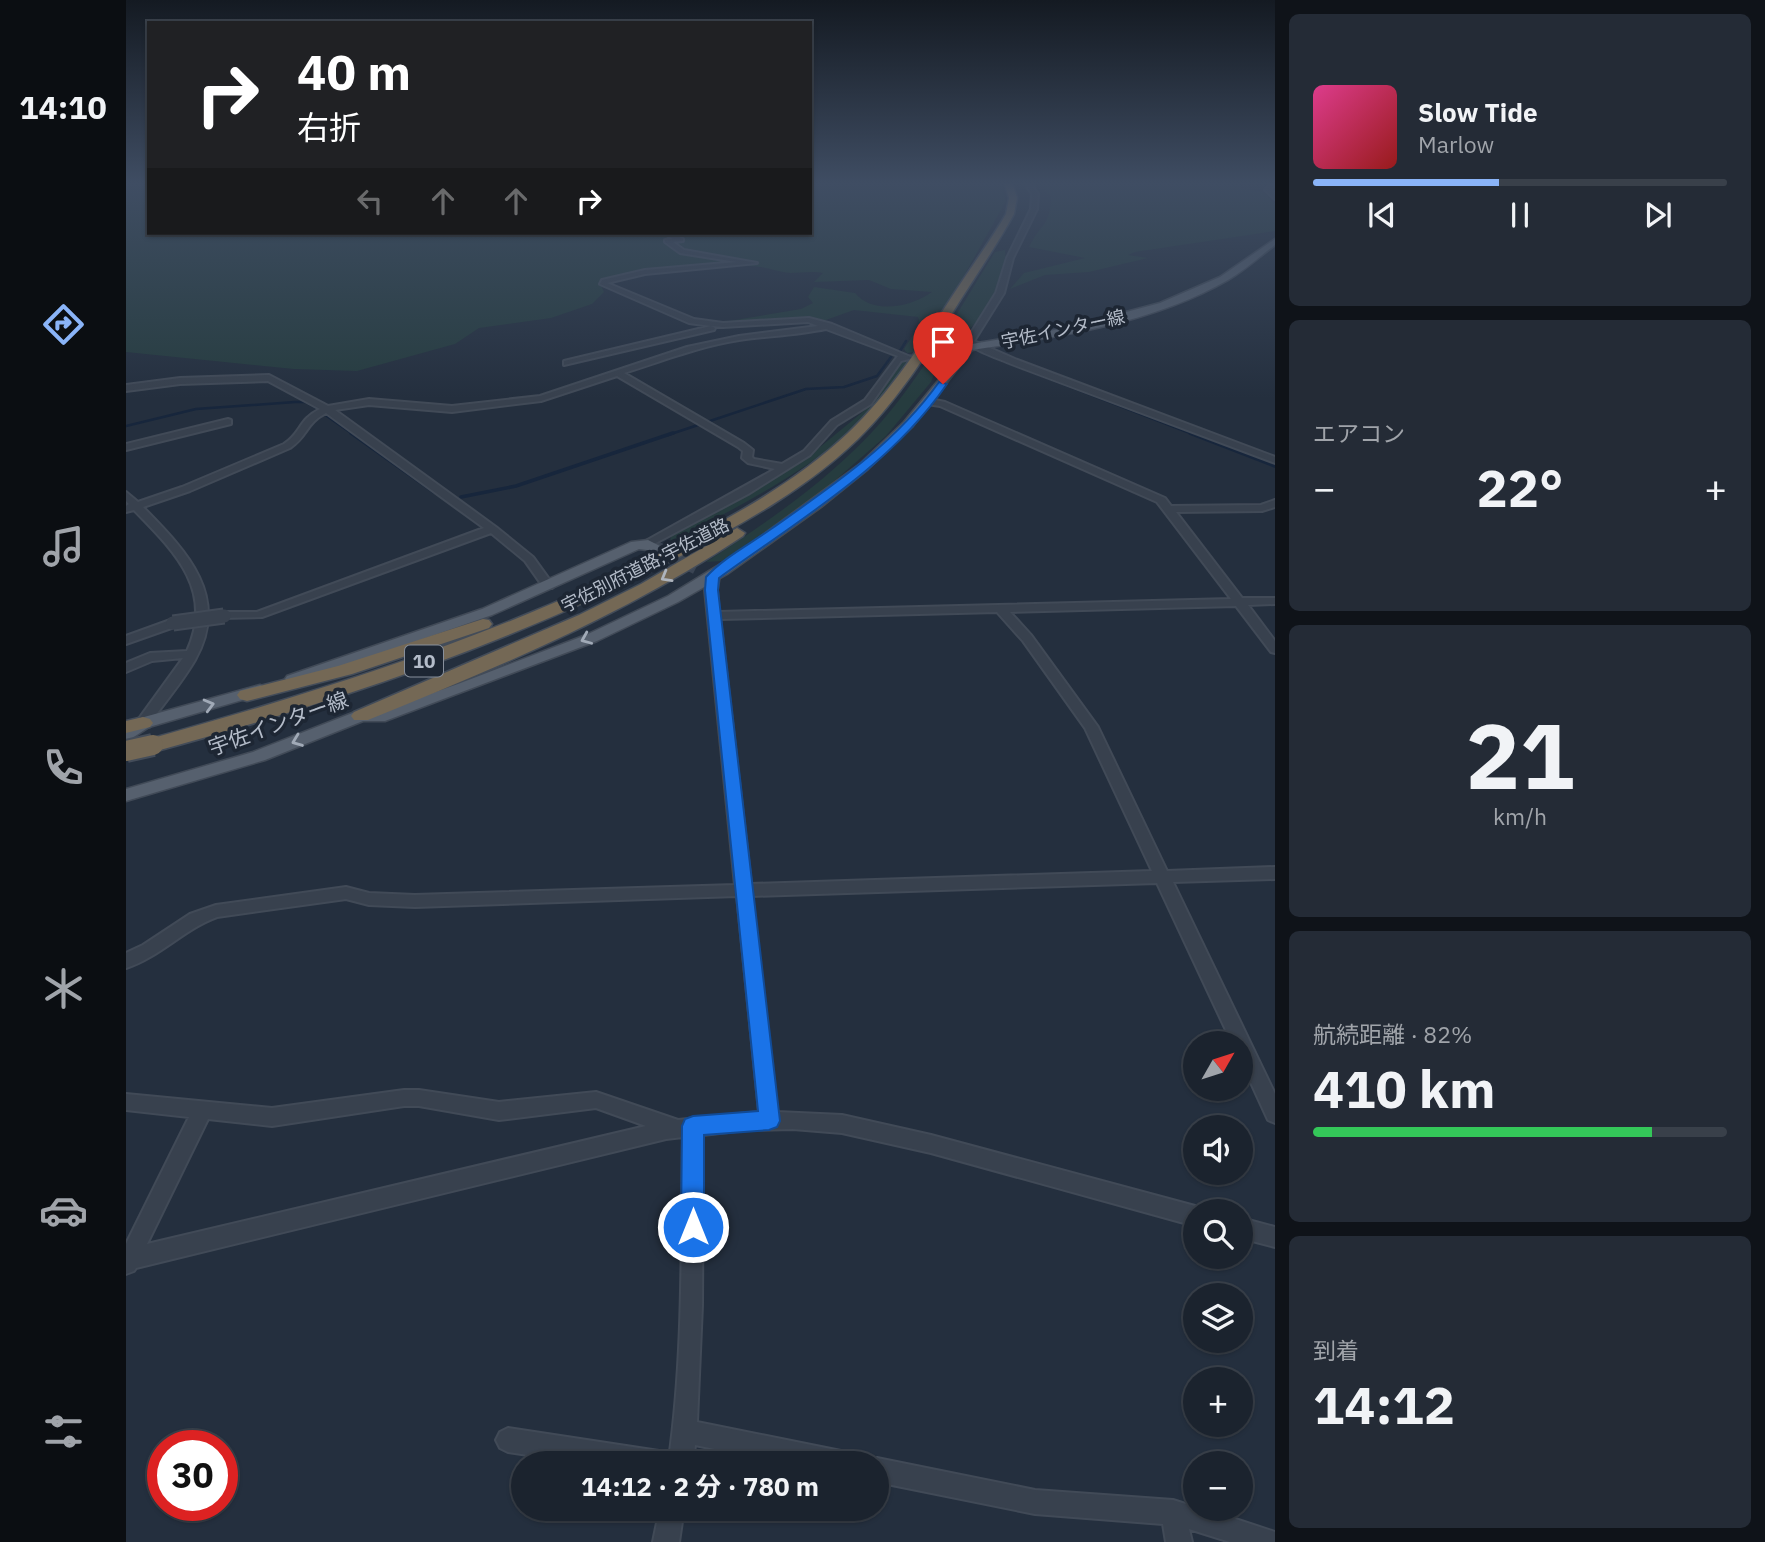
<!DOCTYPE html>
<html lang="ja">
<head>
<meta charset="utf-8">
<style>
  :root { --surface:#1b232e; --page:#242b36; --text:#f1f3f6; --muted:#a0a4aa; --line:#39404a; --accent:#8ab4f8 }
  body { margin:0; font-family:"IBM Plex Sans","Noto Sans JP",sans-serif; background:var(--page); color:var(--text); height:100vh; display:flex; flex-direction:column; font-size:26px; white-space:nowrap }
  * { box-sizing:border-box; margin:0 }
  p { font-size:23px; color:var(--muted) }
  .icon { flex:none; width:38px; height:38px; fill:none; stroke:currentColor; stroke-width:2; stroke-linecap:round; stroke-linejoin:round }
  .map { position:relative; flex:1; overflow:hidden }
  .sheet { display:flex; flex-direction:column; gap:14px; padding:14px; background:#0f1319; width:490px }
  .sheet>* { flex:none }
  .guide { position:absolute; left:21px; top:21px; width:665px; height:214px; border-radius:0px; box-shadow:0 2px 5px #0004,0 0 0 2px var(--line); background:#202124; color:#fff; overflow:hidden }
  .needle { width:46px; rotate:51deg }
  .buttons { position:absolute; left:1057px; top:1031px; display:grid; gap:14px }
  .buttons a { display:grid; place-items:center; width:70px; height:70px; border-radius:50%; background:var(--surface); box-shadow:0 2px 5px #0004,0 0 0 2px var(--line); font-size:35px }
  .speed { position:absolute; left:21px; top:1430px; display:flex; gap:14px; font-size:35px; font-weight:700; text-align:center }
  .speed>* { display:grid; place-content:center; width:91px; height:91px; border-radius:50%; background:var(--surface); box-shadow:0 2px 5px #0004,0 0 0 2px var(--line); line-height:1 }
  .speed .limit { border:10px solid #d22; background:#fff; color:#111 }
  .pin { position:absolute; display:grid; place-items:center; width:60px; height:60px; color:#fff; margin:-72px -30px; border-radius:50% 50% 50% 0; rotate:-45deg; box-shadow:0 0 7px #0007 }
  .pin .icon { rotate:45deg }
  .me { position:absolute; width:77px; margin:-38px; rotate:0deg; stroke-linejoin:round; filter:drop-shadow(0 0 5px #0008) }
  .turn { display:flex; align-items:center; gap:24px; height:147px; padding:0 35px; font-size:32px }
  .turn .icon { width:91px; height:91px; stroke-width:2.5 }
  .turn b { display:block; font-size:49px; line-height:60px }
  .lanes { display:flex; align-items:center; height:66px; padding:0 35px; background:#0003; justify-content:center; gap:35px; direction:ltr }
  .lanes .off { opacity:.35 }
  .big { font-size:52px; font-weight:700; line-height:1.1 }
  .sheet .card { flex:1; display:flex; flex-direction:column; justify-content:center; gap:10px; min-width:0; padding:0 24px; border-radius:10px; background:var(--page) }
  .sheet .dial { align-items:center; gap:0 }
  .dial b { font-size:91px; line-height:1 }
  .song { display:flex; align-items:center; gap:21px }
  .cover { width:84px; height:84px; border-radius:10px; background:linear-gradient(135deg,hsl(330 70% 55%),hsl(0 70% 35%)) }
  .played { height:7px; border-radius:4px; background:linear-gradient(90deg,var(--accent) 45%,var(--line) 45%) }
  .keys { display:flex; justify-content:space-around; direction:ltr }
  .heat { display:flex; justify-content:space-between; align-items:center; font-size:38px; direction:ltr }
  .charge { height:10px; border-radius:5px; background:linear-gradient(90deg,#34c759 82%,var(--line) 0) }
  .trip { position:absolute; left:385px; top:1451px; width:378px; height:70px; border-radius:35px; background:var(--surface); box-shadow:0 2px 5px #0004,0 0 0 2px var(--line); font-weight:700; line-height:70px; text-align:center }
  main { display:flex; flex:1; min-height:0 }
  .dock { display:flex; flex-direction:column; width:126px; justify-content:space-around; align-items:center; background:#0b0e12; color:var(--muted) }
  .dock .icon { width:49px; height:49px }
  .dock .current { color:var(--accent) }
  .dock b { font-size:32px; color:var(--text) }
  .map>svg:first-child { display:block }
</style>
</head>
<body>
<main>
<nav class="dock">
<b>14:10</b>
<svg class="icon current" aria-label="directions" viewBox="0 0 24 24"><path d="M12 3l9 9-9 9-9-9zM9 14v-3h6M13 9l2 2-2 2"/></svg>
<svg class="icon" aria-label="music" viewBox="0 0 24 24"><path d="M9 18V5l10-2v13"/><circle cx="6" cy="18" r="3"/><circle cx="16" cy="16" r="3"/></svg>
<svg class="icon" aria-label="phone" viewBox="0 0 24 24"><path d="M5 4h4l2 5-3 2q2 4 5 5l2-3 5 2v4C11 20 4 13 5 4z"/></svg>
<svg class="icon" aria-label="climate" viewBox="0 0 24 24"><path d="M12 3v18M4 7l16 10M4 17L20 7"/></svg>
<svg class="icon" aria-label="car" viewBox="0 0 24 24"><path d="M5 17H2v-5l4-1 3-4h7l3 4 3 1v5h-3M9 17h6M6 11h13"/><circle cx="7" cy="17" r="2"/><circle cx="17" cy="17" r="2"/></svg>
<svg class="icon" aria-label="filters" viewBox="0 0 24 24"><path d="M4 7h16M4 17h16"/><circle cx="9" cy="7" r="2"/><circle cx="15" cy="17" r="2"/></svg>
</nav>
<div class="map">
<svg width="1149" height="1542" viewBox="0 0 1149 1542">
  <rect width="100%" height="100%" fill="#242f3e"/>
  <path fill="#263c3f" d="M0,182h23v51h661v-51h191l5,19 -45,80 -47,71 -7,1 -3,-4 16,-25 -2,-7 -64,-7 -31,11 -27,-4 -79,6 84,-14 12,-6 -5,-6 6,-10 41,6c18,22 56,14 77,-1l-41,-3 -22,-9 -55,2 9,-9c-12,-2 -21,0 -33,0 -14,-1 -28,-8 -43,-7 -49,1 -100,8 -147,17l4,9 -12,12 -41,14 -72,10 -24,16 -98,27 -63,-2 -168,-17z
    M910,182h205l-1,6 23,4 12,12v27l-140,21 -7,3 20,3 -59,14 -44,3 -35,14 14,-16 61,-15 -56,-11c12,-25 21,-19 22,-51z
    M879,250l2,29 -23,34 -46,52 -7,17 -45,54 -70,61 -93,64 -17,1c63,-41 126,-84 176,-141 44,-51 77,-112 113,-169z
    M784,360c-13,18 -25,36 -39,52 -57,58 -131,93 -201,131l1,-7 143,-84 56,-46 32,-45z"/>
  <g fill="none" stroke-linecap="round" stroke-linejoin="round">
    <path stroke="#17263c" stroke-width="2.5" d="M774,351l6,-10
      M859,354l210,81
      M198,414l30,21
      M584,421l96,-32 38,-2 33,-11 14,-19
      M0,426l70,-17 99,-7h10l13,7
      M542,435l33,-11"/>
    <path stroke="#17263c" stroke-width="3.5" d="M225,433l83,59
      M1064,433l85,33
      M335,497l55,-11 157,-53"/>
    <path stroke="#3a4453" stroke-width="8" stroke-dasharray="8 4.5" stroke-linecap="butt" d="M783,358l33,5"/>
    <path stroke="#3a4453" stroke-width="13" stroke-dasharray="13 6" stroke-linecap="butt" d="M529,547l41,21"/>
    <defs>
      <path id="minor" d="M898,182h6l8,12 -1,15 -24,49 -9,35 -30,48 41,18 260,98v6l-266,-100c-14,-6 -32,-11 -43,-22l30,-48 11,-35 24,-49 1,-15z
        M1146,182h3l-4,8 4,4v5l-10,-9z
        M538,233h7l12,6v2l-10,1 11,8 73,13 -112,11 -38,9 87,36 29,4 86,-5 23,6 81,34 -12,3 -30,43 -34,21 -27,30 -62,39 -100,53 -5,-3 1,-2 131,-73 -27,-6 -6,-5 1,-7 -5,-4 -121,-71 -76,25 -89,11 -83,-7 -34,5 161,117 37,30 21,29 -2,2h-8l-19,-27 -34,-28 -229,84 -42,1 -2,-2 6,-4h33l227,-84 -158,-115c-20,10 -18,23 -36,35l-100,43 -47,16c43,44 88,89 52,153 -14,24 -32,44 -47,66h-10l-2,-3 2,-3 45,-62 -31,3 -26,11v-9l24,-10 37,-2c28,-61 -13,-100 -53,-141l-8,2v-6l3,-2 -3,-3v-9l12,10 44,-15 102,-43c18,-12 14,-24 36,-35l-52,-28 -88,3 -54,7v-6l54,-7 89,-3 59,31 41,-7 83,7 88,-10 147,-49 52,-11 79,-10 -10,-4 -85,5 -12,-1 4,2 -1,2 -150,35v-4l147,-35 -22,-3 -89,-39 2,-4 43,-10 92,-8 -57,-9 -15,-11v-2l8,-1zM700,329l72,27 -33,44 -34,21 -27,30 -22,13 -28,-5 -2,-2 1,-7 -9,-7 -120,-70c38,-12 76,-27 115,-33 29,-4 58,-5 87,-11z
        M816,361l16,2 1,2 -4,2 -16,-2v-4z
        M804,399l15,3 220,96 6,8 90,-1 14,-5v7l-13,4 -86,1 66,86h33v6l-27,1 27,36v12l-4,-1 -35,-46 -226,6 21,23 67,92 69,144 108,-4v12l-102,3 102,212v29l-7,-3 -27,-59v-18h-9l-75,-160 -405,13 25,216 65,3 89,20 264,71 8,5h-8v15l-264,-73 -89,-20 -49,-4 -48,1 -42,5 -1,170 -5,117 144,29 8,4 4,8h-70l-88,-18 -2,18h-112l-73,-11 -8,-4 -4,-8 4,-8 8,-4 151,23 8,4 2,4c15,-106 12,-215 14,-322l-17,2 -530,129 -2,3 -8,3v-30l63,-127 -63,-7v-16l146,14 132,-18h15l80,12 97,-10 82,28 81,-8 -22,-216 -322,11 -46,-2 -23,-6 -129,18c-33,12 -57,40 -91,51v-15l17,-8 47,-31 26,-9 130,-18 23,6 46,2 320,-10 -30,-295 4,-15 4,-1 6,3 -2,13 2,22 512,-13 -74,-97 -217,-96 -13,-2v-4zM871,612l26,29 62,87 67,143 -401,13 -31,-265zM278,1106h15l80,14 97,-12 50,18 -499,118 61,-125 64,7z
        M102,419l3,1v4l-105,26v-6z
        M47,619l4,1v6l-51,18v-8z
        M1115,1218l34,9v20l-34,-9z
        M751,1458l158,32 138,10 22,7v1h7l73,24v10h-45l-41,-13 3,13h-26l-3,-18 -128,-10 -158,-32v-19h-9z
        M534,1508h24l-5,34h-26z"/>
      <path id="major" d="M1149,239v6c-16,12 -30,25 -47,35 -77,44 -170,57 -256,70l-60,77 -44,42 -47,38 -94,67 -49,28 -81,39 -212,80h-22l-98,39 -139,41v-12l127,-37 102,-40h23l80,-28 128,-49 82,-39 69,-42 123,-90 44,-42 38,-46 17,-27 7,-4 100,-17 94,-25 60,-26z
        M522,540l14,7 -7,4 -16,-2 -147,66 -193,67 -6,2 -8,-5 2,-3 195,-67 149,-67z
        M134,685l6,2 2,3 -2,3 -117,34 -23,15v-14l11,-9z"/>
      <path id="highway" d="M878,182h8l5,16 -3,16c-16,29 -35,57 -53,85 -31,50 -61,99 -103,140 -52,50 -117,86 -181,119 -165,85 -344,145 -524,194l-7,-2 -3,-5 3,-5c179,-50 355,-105 521,-190 64,-32 129,-68 181,-117 42,-40 72,-87 103,-135 18,-28 38,-55 55,-84l3,-16z
        M611,528l8,5 -2,3c-117,78 -246,132 -375,184h-14l-3,-4 3,-4 225,-97 62,-31z
        M357,619l6,1 3,4 -3,4 -137,46 -105,27 -7,-2 -3,-4 3,-4 98,-25z
        M17,717l7,2 3,4 -3,4 -24,6v-12z"/>
    </defs>
    <use href="#minor" stroke="#414a57" stroke-width="4"/>
    <use href="#major" stroke="#414a57" stroke-width="3"/>
    <use href="#highway" stroke="#434c59" stroke-width="3"/>
    <use href="#minor" fill="#38414e" fill-rule="evenodd"/>
    <use href="#major" fill="#56606e" fill-rule="evenodd"/>
    <use href="#highway" fill="#746855" fill-rule="evenodd"/>
    <defs>
      <path id="minor-bridge-far1" d="M86,618l12,-2"/>
      <path id="minor-bridge" d="M47,623l51,-7"/>
      <path id="highway-bridge" d="M0,751l27,-6"/>
    </defs>
    <use href="#minor-bridge-far1" stroke="#414a57" stroke-width="13" stroke-linecap="butt"/>
    <use href="#minor-bridge" stroke="#414a57" stroke-width="17" stroke-linecap="butt"/>
    <use href="#highway-bridge" stroke="#434c59" stroke-width="24" stroke-linecap="butt"/>
    <use href="#minor-bridge-far1" stroke="#38414e" stroke-width="10"/>
    <use href="#minor-bridge" stroke="#38414e" stroke-width="13"/>
    <use href="#highway-bridge" stroke="#746855" stroke-width="20"/>
  </g>
  <defs><path id="oneway-chevron" d="M-2-3.5L2.5 0L-2 3.5" fill="none" stroke-width="1.6" stroke-linecap="round" stroke-linejoin="round" transform="scale(1.75)"/></defs>
  <use stroke="#aeb4bd" href="#oneway-chevron" transform="translate(540 577) rotate(150)"/>
  <g stroke="#a1aab7">
    <use href="#oneway-chevron" transform="translate(460 639) rotate(157)"/>
    <use href="#oneway-chevron" transform="translate(83 705) rotate(-15)"/>
    <use href="#oneway-chevron" transform="translate(171 741) rotate(159)"/>
  </g>
  <linearGradient id="sky" x2="0" y2="1"><stop stop-color="#141a22"/><stop offset="0.46" stop-color="#3f4d63"/><stop offset="1" stop-color="#3f4d63" stop-opacity="0"/></linearGradient>
  <rect width="1149" height="398" fill="url(#sky)"/>
  <path fill="#1a73e8" stroke="#114b97" stroke-width="2" d="M813,382l8,2c-57,83 -148,136 -228,194l-1,12 62,531 -3,6 -8,3 -65,5v92l-3,8 -8,3 -9,-3 -3,-8 1,-101 3,-7 8,-3 65,-5 -53,-521 1,-13c17,-19 44,-33 65,-48 61,-43 124,-85 168,-147z"/>
  <g text-anchor="middle" dominant-baseline="central" stroke-width="7" stroke-linejoin="round" paint-order="stroke">
    <g font-size="18" fill="#b4bcc9" stroke="#1d2633">
      <text transform="translate(937 329) rotate(-12)">宇佐インター線</text>
      <text transform="translate(519 565) rotate(-27)">宇佐別府道路;宇佐道路</text>
    </g>
    <rect fill="#1d2633" stroke="#878f9c" stroke-width="2" x="279" y="645.5" width="38" height="31" rx="5"/>
    <g font-size="19" font-weight="bold" fill="#b4bcc9">
      <text x="298" y="661">10</text>
    </g>
    <g font-size="21" fill="#b4bcc9" stroke="#1d2633">
      <text transform="translate(152 723) rotate(-20)">宇佐インター線</text>
    </g>
  </g>
</svg>
<div class="buttons">
<a><svg class="needle" viewBox="-14 -14 28 28"><path d="M0-13l5 13h-10z" fill="#e53935"/><path d="M0 13l5-13h-10z" fill="#a0a4aa"/></svg></a>
<a><svg class="icon" aria-label="sound" viewBox="0 0 24 24"><path d="M4 9h4l5-4v14l-5-4H4zM17 9q2 3 0 6"/></svg></a>
<a><svg class="icon" aria-label="search" viewBox="0 0 24 24"><circle cx="10" cy="10" r="6"/><path d="M15 15l6 6"/></svg></a>
<a><svg class="icon" aria-label="layers" viewBox="0 0 24 24"><path d="M12 4l9 5-9 5-9-5zM3 14l9 5 9-5"/></svg></a>
<a>+</a>
<a>−</a>
</div>
<div class="speed"><div class="limit">30</div></div>
<div class="pin" style="left:817px;top:384px;background:#d93025"><svg class="icon" aria-label="arrive" viewBox="0 0 24 24"><path d="M6 21V4h12l-3 4 3 4H6"/></svg></div>
<svg class="me" style="left:567px;top:1227px" viewBox="-20 -20 40 40"><circle r="17" fill="#1a73e8" stroke="#fff" stroke-width="3"/><path d="M0-11L8 9 0 5-8 9z" fill="#fff"/></svg>
<div class="trip">14:12 · 2 分 · 780 m</div>
<div class="guide">
<div class="turn"><svg class="icon" aria-label="right" viewBox="0 0 24 24"><path d="M7 20v-9h11M14 6l5 5-5 5"/></svg><div><b>40 m</b>右折</div></div>
<div class="lanes"><svg class="icon off" aria-label="left" viewBox="0 0 24 24"><path d="M17 20v-9H6M10 6l-5 5 5 5"/></svg><svg class="icon off" aria-label="ahead" viewBox="0 0 24 24"><path d="M12 20V5M6 11l6-6 6 6"/></svg><svg class="icon off" aria-label="ahead" viewBox="0 0 24 24"><path d="M12 20V5M6 11l6-6 6 6"/></svg><svg class="icon" aria-label="right" viewBox="0 0 24 24"><path d="M7 20v-9h11M14 6l5 5-5 5"/></svg></div>
</div>
</div>
<section class="sheet">
<div class="card">
<div class="song"><i class="cover"></i><div><b>Slow Tide</b><p>Marlow</p></div></div>
<div class="played"></div>
<div class="keys"><svg class="icon" aria-label="previous" viewBox="0 0 24 24"><path d="M18 5L8 12l10 7zM5 5v14"/></svg><svg class="icon" aria-label="pause" viewBox="0 0 24 24"><path d="M8 5v14M16 5v14"/></svg><svg class="icon" aria-label="next" viewBox="0 0 24 24"><path d="M6 5l10 7-10 7zM19 5v14"/></svg></div>
</div>
<div class="card"><p>エアコン</p>
<div class="heat"><a>−</a><b class="big">22°</b><a>+</a></div>
</div>
<div class="card dial"><b>21</b><p>km/h</p></div>
<div class="card"><p>航続距離 · 82%</p><b class="big">410 km</b><div class="charge"></div></div>
<div class="card"><p>到着</p><b class="big">14:12</b></div>
</section>
</main>
</body>
</html>
